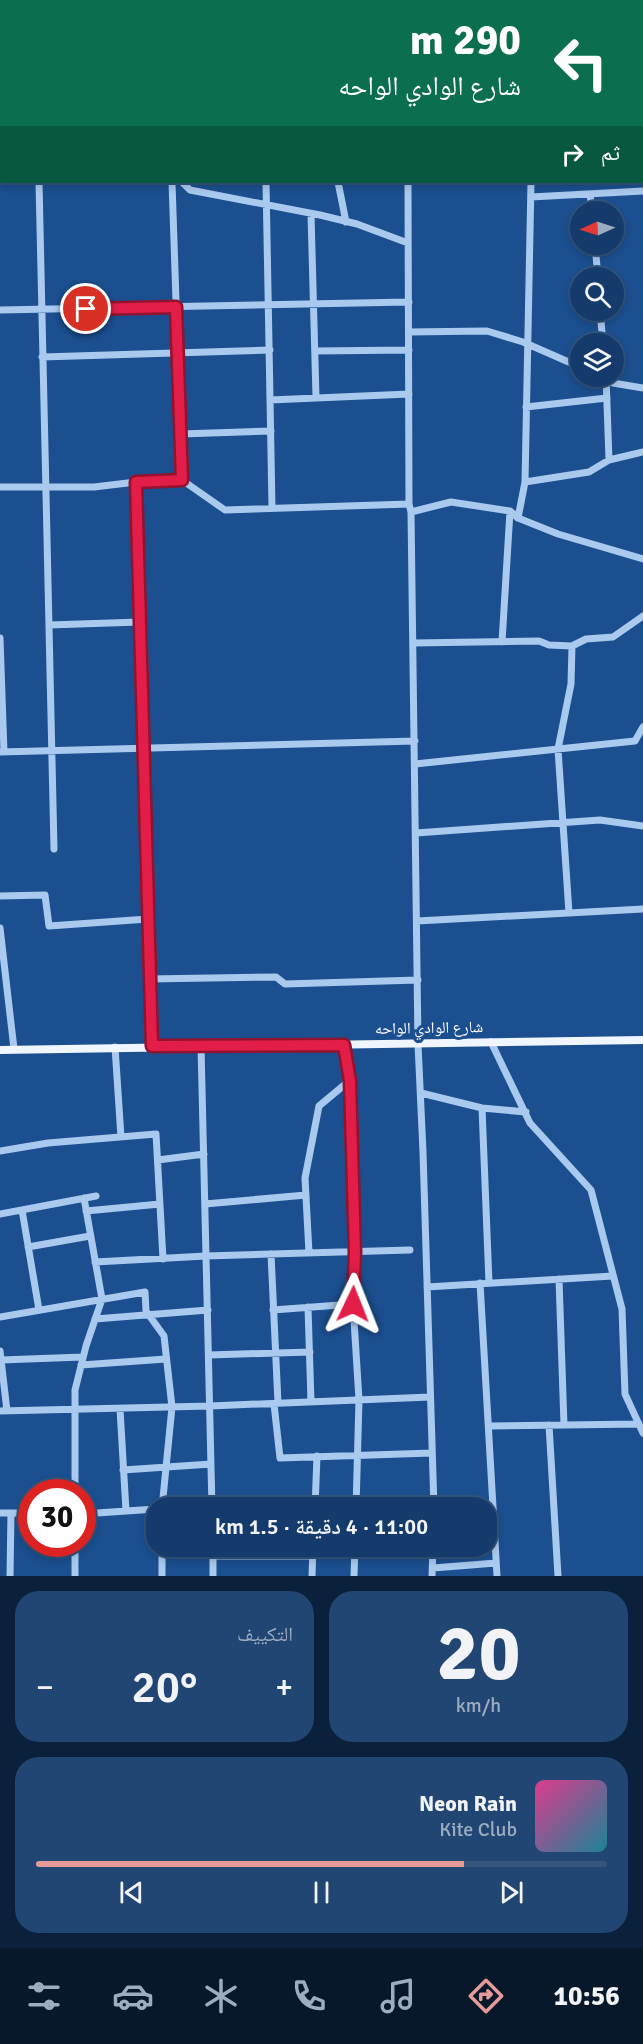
<!DOCTYPE html>
<html lang="ar">
<head>
<meta charset="utf-8">
<style>
  :root { --surface:#143b6b; --page:#214673; --text:#f1f3f6; --muted:#9dadc1; --line:#33557e; --accent:#e69b98 }
  body { margin:0; font-family:Signika,"Noto Naskh Arabic",sans-serif; background:var(--page); color:var(--text); direction:rtl; height:100vh; display:flex; flex-direction:column; font-size:22px; white-space:nowrap }
  * { box-sizing:border-box; margin:0 }
  p { font-size:20px; color:var(--muted) }
  .icon { flex:none; width:33px; height:33px; fill:none; stroke:currentColor; stroke-width:2; stroke-linecap:round; stroke-linejoin:round }
  .map { position:relative; height:1576px; overflow:hidden; direction:ltr }
  .sheet { display:flex; flex-direction:column; gap:15px; padding:15px; background:#0b203b; flex:1 }
  .sheet>* { flex:none }
  .hud { position:absolute; left:0px; top:0px; width:644px; height:183px; box-shadow:0 3px 9px #0003,0 0 0 2px var(--line); direction:rtl; background:#0b6e4f; color:#fff; overflow:hidden }
  .needle { width:39px; rotate:267deg }
  .fabs { position:absolute; left:570px; top:201px; display:grid; gap:12px }
  .fabs a { display:grid; place-items:center; width:54px; height:54px; border-radius:50%; background:var(--surface); box-shadow:0 3px 9px #0003,0 0 0 2px var(--line); font-size:30px }
  .speed { position:absolute; left:18px; top:1479px; display:flex; gap:12px; font-size:30px; font-weight:700; text-align:center }
  .speed>* { display:grid; place-content:center; width:78px; height:78px; border-radius:50%; background:var(--surface); box-shadow:0 3px 9px #0003,0 0 0 2px var(--line); line-height:1 }
  .speed .limit { border:9px solid #d22; background:#fff; color:#111 }
  .pin { position:absolute; display:grid; place-items:center; width:51px; height:51px; color:#fff; margin:-26px; border:3px solid #fff; border-radius:50%; box-shadow:0 2px 6px #0007 }
  .me { position:absolute; width:66px; margin:-33px; rotate:2deg; stroke-linejoin:round; filter:drop-shadow(0 0 4px #0008) }
  .turn { display:flex; align-items:center; gap:21px; height:126px; padding:0 24px; font-size:27px }
  .turn .icon { width:78px; height:78px; stroke-width:2.5 }
  .turn b { display:block; font-size:42px; line-height:51px }
  .then { display:flex; align-items:center; height:57px; padding:0 24px; background:#0003; gap:12px; font-size:22px }
  .big { font-size:45px; font-weight:600; line-height:1.1 }
  .sheet .widget { flex:1; display:flex; flex-direction:column; justify-content:center; gap:9px; min-width:0; padding:0 21px; border-radius:24px; background:var(--page) }
  .sheet .dial { align-items:center; gap:0 }
  .dial b { font-size:78px; line-height:1 }
  .song { display:flex; align-items:center; gap:18px }
  .cover { width:72px; height:72px; border-radius:9px; background:linear-gradient(135deg,hsl(330 70% 55%),hsl(190 70% 35%)) }
  .played { height:6px; border-radius:3px; background:linear-gradient(90deg,var(--accent) 75%,var(--line) 75%) }
  .keys { display:flex; justify-content:space-around; direction:ltr }
  .heat { display:flex; justify-content:space-between; align-items:center; font-size:33px; direction:ltr }
  .sheet .tiles { flex:1; display:grid; gap:15px; grid-template-columns:1fr 1fr }
  .widget:last-child { grid-column:span 2 }
  .trip { position:absolute; left:146px; top:1497px; width:351px; height:60px; border-radius:24px; background:var(--surface); box-shadow:0 3px 9px #0003,0 0 0 2px var(--line); font-weight:600; line-height:60px; text-align:center; direction:rtl }
  .menu { display:flex; height:96px; justify-content:space-around; align-items:center; background:#08182b; color:var(--muted) }
  .menu .icon { width:42px; height:42px }
  .menu .active { color:var(--accent) }
  .menu b { font-size:27px; color:var(--text) }
  .map>svg:first-child { display:block }
</style>
</head>
<body>
<div class="map">
<svg width="643" height="1576" viewBox="0 0 643 1576">
  <rect width="100%" height="100%" fill="#1b4f8f"/>
  <g fill="none" stroke-linecap="round" stroke-linejoin="round">
    <path stroke="#a9c9ee" stroke-width="7" d="M254,0v2
      M398,2v-2
      M563,2v-2
      M0,68l2,1
      M39,182l15,667
      M172,182l10,298
      M182,182l8,8 130,25 37,9 51,19
      M266,182l6,326
      M338,182l8,40
      M408,182l1,322 2,8 7,532 5,108 11,356
      M590,194l2,18
      M531,197l112,-6
      M311,214l5,183
      M595,244l3,34
      M0,310l409,-8
      M600,310l3,34
      M409,332l78,-1 36,11 57,25
      M315,351l94,-1
      M42,357l228,-7
      M600,376l13,7 30,5
      M270,400l139,-6
      M526,407l81,-9
      M181,434l90,-3
      M609,460l34,-8
      M136,482l16,564
      M525,482l64,-10 20,-12 -3,-84
      M0,487h94l59,-7h29l43,30 184,-6
      M411,512l40,-10 59,9 8,7 40,16 85,25
      M518,518l7,-36 6,-300
      M49,625l91,-3
      M0,638l4,114
      M502,642l8,-131
      M414,643l125,-2 10,4 23,1 -1,38 -13,65 11,164
      M572,646l14,-7 27,-2 30,-21
      M0,752l415,-11
      M415,764l220,-23 8,-14
      M416,833l184,-13 43,6
      M0,896l45,-1 4,31 99,-7
      M417,921l226,-12
      M0,928l14,121
      M149,979l127,-2 9,7 133,-4
      M491,1042l39,81 61,67 31,119 3,85 18,39
      M344,1045l5,36 6,171 -2,52 6,96 -3,108
      M201,1046l11,462
      M115,1047l6,90
      M421,1093l61,15 44,4
      M482,1108l7,175
      M0,1151l48,-8 108,-9 7,125
      M158,1160l46,-6
      M205,1204l101,-9
      M22,1210l17,100
      M86,1211l74,-7
      M0,1214l96,-18
      M28,1247l62,-11
      M309,1253l-4,-75 14,-72 30,-25
      M271,1254l7,149
      M95,1262l111,-6 204,-6
      M559,1279l5,146
      M480,1283l17,293
      M427,1287l186,-11
      M308,1307l3,95
      M273,1310l80,-6
      M0,1317l145,-25 1,19 18,25 8,71 -10,101
      M95,1319l113,-9
      M0,1351l7,60
      M209,1355l101,-3
      M1,1360l82,-3
      M81,1365l85,-6
      M274,1404l6,54 152,-5
      M120,1409l6,102
      M0,1411l210,-5 220,-9
      M549,1425l9,151
      M489,1426l150,-2
      M123,1470l88,-6
      M75,1492v-102l11,-44 16,-47 -18,-101
      M315,1508l2,-52
      M0,1513h32
      M82,1514l74,-5
      M75,1544v32
      M162,1546v30
      M213,1546v30
      M213,1556h100
      M433,1568l63,-5
      M10,1576l1,-63
      M312,1576l1,-30
      M354,1576l1,-30
      M432,1576l1,-30"/>
    <path stroke="#f0f6ff" stroke-width="8" d="M0,1050l643,-10"/>
  </g>
  <g fill="none" stroke-linecap="round" stroke-linejoin="round">
    <defs>
      <path id="route" d="M86,309l90,-2 6,173 -46,2 16,564 192,-1 6,36 5,171 -2,52"/>
    </defs>
    <use href="#route" stroke="#92132f" stroke-width="15"/>
    <use href="#route" stroke="#e11d48" stroke-width="10"/>
  </g>
  <g text-anchor="middle" dominant-baseline="central" stroke-width="6" stroke-linejoin="round" paint-order="stroke">
    <g font-size="16" fill="#fff" stroke="#1b4f8f">
      <text transform="translate(429 1028) rotate(-1)">شارع الوادي الواحه</text>
    </g>
  </g>
</svg>
<div class="fabs">
<a><svg class="needle" viewBox="-14 -14 28 28"><path d="M0-13l5 13h-10z" fill="#e53935"/><path d="M0 13l5-13h-10z" fill="#9dadc1"/></svg></a>
<a><svg class="icon" aria-label="search" viewBox="0 0 24 24"><circle cx="10" cy="10" r="6"/><path d="M15 15l6 6"/></svg></a>
<a><svg class="icon" aria-label="layers" viewBox="0 0 24 24"><path d="M12 4l9 5-9 5-9-5zM3 14l9 5 9-5"/></svg></a>
</div>
<div class="speed"><div class="limit">30</div></div>
<div class="pin" style="left:86px;top:309px;background:#d93025"><svg class="icon" aria-label="arrive" viewBox="0 0 24 24"><path d="M6 21V4h12l-3 4 3 4H6"/></svg></div>
<svg class="me" style="left:353px;top:1304px" viewBox="-20 -20 40 40"><path d="M0-17L14 15 0 8-14 15z" fill="#e11d48" stroke="#fff" stroke-width="4"/></svg>
<div class="trip">11:00 · 4 دقيقة · 1.5 km</div>
<div class="hud">
<div class="turn"><svg class="icon" aria-label="left" viewBox="0 0 24 24"><path d="M17 20v-9H6M10 6l-5 5 5 5"/></svg><div><b>290 m</b>شارع الوادي الواحه</div></div>
<div class="then">ثم<svg class="icon" aria-label="right" viewBox="0 0 24 24"><path d="M7 20v-9h11M14 6l5 5-5 5"/></svg></div>
</div>
</div>
<section class="sheet">
<div class="tiles">
<div class="widget dial"><b>20</b><p>km/h</p></div>
<div class="widget"><p>التكييف</p>
<div class="heat"><a>−</a><b class="big">20°</b><a>+</a></div>
</div>
<div class="widget">
<div class="song"><i class="cover"></i><div><b>Neon Rain</b><p>Kite Club</p></div></div>
<div class="played"></div>
<div class="keys"><svg class="icon" aria-label="previous" viewBox="0 0 24 24"><path d="M18 5L8 12l10 7zM5 5v14"/></svg><svg class="icon" aria-label="pause" viewBox="0 0 24 24"><path d="M8 5v14M16 5v14"/></svg><svg class="icon" aria-label="next" viewBox="0 0 24 24"><path d="M6 5l10 7-10 7zM19 5v14"/></svg></div>
</div>
</div>
</section>
<nav class="menu">
<b>10:56</b>
<svg class="icon active" aria-label="directions" viewBox="0 0 24 24"><path d="M12 3l9 9-9 9-9-9zM9 14v-3h6M13 9l2 2-2 2"/></svg>
<svg class="icon" aria-label="music" viewBox="0 0 24 24"><path d="M9 18V5l10-2v13"/><circle cx="6" cy="18" r="3"/><circle cx="16" cy="16" r="3"/></svg>
<svg class="icon" aria-label="phone" viewBox="0 0 24 24"><path d="M5 4h4l2 5-3 2q2 4 5 5l2-3 5 2v4C11 20 4 13 5 4z"/></svg>
<svg class="icon" aria-label="climate" viewBox="0 0 24 24"><path d="M12 3v18M4 7l16 10M4 17L20 7"/></svg>
<svg class="icon" aria-label="car" viewBox="0 0 24 24"><path d="M5 17H2v-5l4-1 3-4h7l3 4 3 1v5h-3M9 17h6M6 11h13"/><circle cx="7" cy="17" r="2"/><circle cx="17" cy="17" r="2"/></svg>
<svg class="icon" aria-label="filters" viewBox="0 0 24 24"><path d="M4 7h16M4 17h16"/><circle cx="9" cy="7" r="2"/><circle cx="15" cy="17" r="2"/></svg>
</nav>
</body>
</html>
